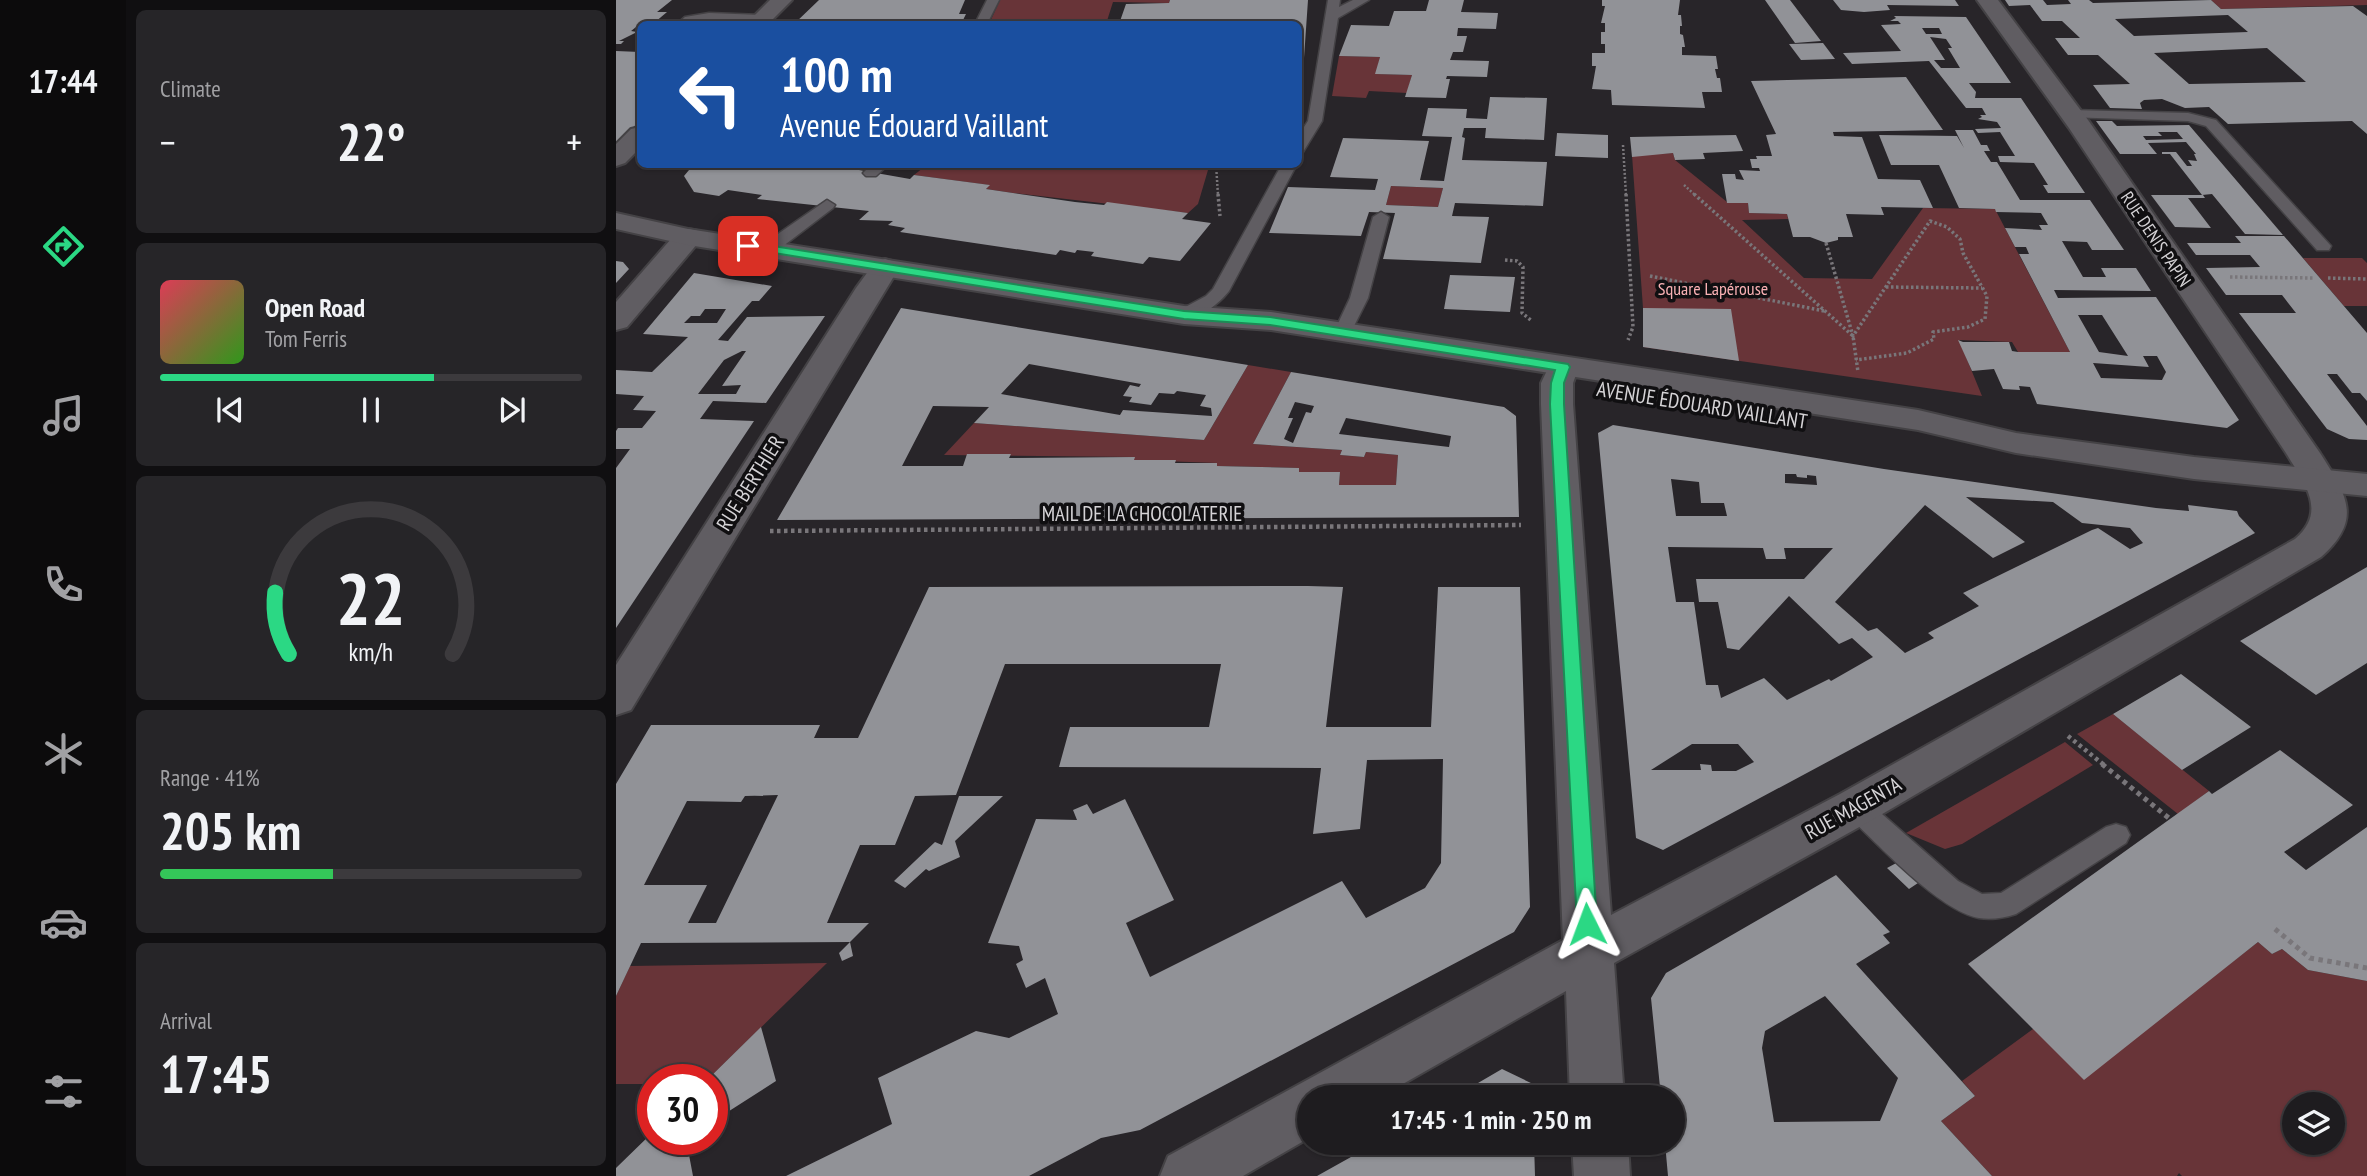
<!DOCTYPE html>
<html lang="en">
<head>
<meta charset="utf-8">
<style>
  :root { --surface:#1e1c1f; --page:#262528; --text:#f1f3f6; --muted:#a1a1a4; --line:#3c3a3d; --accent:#2bd884 }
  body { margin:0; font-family:"PT Sans Narrow",sans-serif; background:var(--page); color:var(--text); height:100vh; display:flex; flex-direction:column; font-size:26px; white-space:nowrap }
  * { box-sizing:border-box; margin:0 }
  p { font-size:23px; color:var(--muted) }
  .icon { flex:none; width:38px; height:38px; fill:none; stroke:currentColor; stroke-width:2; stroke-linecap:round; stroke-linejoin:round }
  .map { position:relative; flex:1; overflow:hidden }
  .side { display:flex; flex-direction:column; gap:10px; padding:10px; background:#100f11; width:490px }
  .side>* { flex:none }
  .hud { position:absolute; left:21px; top:21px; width:665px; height:147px; border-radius:10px; box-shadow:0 2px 5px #0004,0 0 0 2px var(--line); background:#1a4fa0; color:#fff; overflow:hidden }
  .tools { position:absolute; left:1666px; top:1092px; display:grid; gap:14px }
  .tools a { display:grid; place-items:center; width:63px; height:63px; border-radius:50%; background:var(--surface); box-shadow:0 2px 5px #0004,0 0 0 2px var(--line); font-size:35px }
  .speed { position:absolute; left:21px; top:1064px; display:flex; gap:14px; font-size:35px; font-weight:700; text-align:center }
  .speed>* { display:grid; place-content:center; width:91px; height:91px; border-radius:50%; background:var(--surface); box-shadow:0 2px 5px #0004,0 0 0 2px var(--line); line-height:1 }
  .speed .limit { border:10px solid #d22; background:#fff; color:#111 }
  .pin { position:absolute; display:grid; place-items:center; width:60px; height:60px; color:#fff; margin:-30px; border-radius:14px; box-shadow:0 4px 10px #0006 }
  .me { position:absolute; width:77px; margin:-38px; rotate:357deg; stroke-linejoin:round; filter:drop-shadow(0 0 5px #0008) }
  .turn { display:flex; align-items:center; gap:24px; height:147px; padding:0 28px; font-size:32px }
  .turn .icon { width:91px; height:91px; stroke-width:2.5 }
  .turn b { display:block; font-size:49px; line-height:60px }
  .big { font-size:52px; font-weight:700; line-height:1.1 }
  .side .tile { flex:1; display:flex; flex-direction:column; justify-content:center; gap:10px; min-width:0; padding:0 24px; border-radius:10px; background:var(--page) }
  .side .dial { align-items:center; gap:0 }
  .dial svg { height:182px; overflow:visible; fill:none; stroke:var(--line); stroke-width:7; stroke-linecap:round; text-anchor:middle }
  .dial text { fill:var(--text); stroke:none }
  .song { display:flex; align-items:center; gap:21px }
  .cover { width:84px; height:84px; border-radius:10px; background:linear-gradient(135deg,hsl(350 70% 55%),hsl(110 70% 35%)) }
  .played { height:7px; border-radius:4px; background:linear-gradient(90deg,var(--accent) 65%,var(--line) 65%) }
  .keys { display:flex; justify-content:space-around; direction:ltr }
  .heat { display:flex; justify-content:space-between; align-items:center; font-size:38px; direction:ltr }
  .charge { height:10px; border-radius:5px; background:linear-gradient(90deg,#34c759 41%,var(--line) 0) }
  .trip { position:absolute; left:681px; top:1085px; width:388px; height:70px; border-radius:35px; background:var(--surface); box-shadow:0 2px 5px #0004,0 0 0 2px var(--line); font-weight:700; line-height:70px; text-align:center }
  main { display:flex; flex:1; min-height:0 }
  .tab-bar { display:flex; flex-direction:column; width:126px; justify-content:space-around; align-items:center; background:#0c0b0c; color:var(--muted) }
  .tab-bar .icon { width:49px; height:49px }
  .tab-bar .active { color:var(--accent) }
  .tab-bar b { font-size:32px; color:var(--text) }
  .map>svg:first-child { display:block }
</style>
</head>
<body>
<main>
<nav class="tab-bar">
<b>17:44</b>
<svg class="icon active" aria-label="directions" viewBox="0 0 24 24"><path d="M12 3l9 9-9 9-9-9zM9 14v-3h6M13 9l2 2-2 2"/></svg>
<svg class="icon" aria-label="music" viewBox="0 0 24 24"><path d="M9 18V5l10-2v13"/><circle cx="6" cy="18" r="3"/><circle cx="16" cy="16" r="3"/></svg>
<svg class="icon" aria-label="phone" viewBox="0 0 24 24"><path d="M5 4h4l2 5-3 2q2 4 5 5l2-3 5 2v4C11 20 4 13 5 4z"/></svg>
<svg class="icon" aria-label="climate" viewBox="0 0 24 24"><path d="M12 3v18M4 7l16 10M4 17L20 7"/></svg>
<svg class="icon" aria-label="car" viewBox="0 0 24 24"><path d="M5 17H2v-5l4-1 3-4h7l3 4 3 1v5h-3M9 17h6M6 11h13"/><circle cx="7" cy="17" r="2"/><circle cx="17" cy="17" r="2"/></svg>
<svg class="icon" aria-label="filters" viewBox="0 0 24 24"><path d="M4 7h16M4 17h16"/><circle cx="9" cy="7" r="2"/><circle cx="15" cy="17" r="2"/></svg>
</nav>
<section class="side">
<div class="tile"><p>Climate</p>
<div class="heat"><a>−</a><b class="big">22°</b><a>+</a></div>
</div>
<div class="tile">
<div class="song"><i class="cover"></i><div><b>Open Road</b><p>Tom Ferris</p></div></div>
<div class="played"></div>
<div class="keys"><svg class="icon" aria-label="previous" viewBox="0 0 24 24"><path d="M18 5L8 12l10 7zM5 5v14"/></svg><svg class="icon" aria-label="pause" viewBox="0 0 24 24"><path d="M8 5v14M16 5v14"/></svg><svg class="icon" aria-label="next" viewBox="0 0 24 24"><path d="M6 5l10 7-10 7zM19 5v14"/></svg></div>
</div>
<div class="tile dial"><svg viewBox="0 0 100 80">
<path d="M14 69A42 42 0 1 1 86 69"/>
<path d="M14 69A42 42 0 0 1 8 42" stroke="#2bd884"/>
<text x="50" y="56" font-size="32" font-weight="700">22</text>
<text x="50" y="72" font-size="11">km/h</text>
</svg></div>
<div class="tile"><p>Range · 41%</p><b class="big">205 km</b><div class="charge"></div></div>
<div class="tile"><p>Arrival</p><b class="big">17:45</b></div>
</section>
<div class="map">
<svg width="1751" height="1176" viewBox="0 0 1751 1176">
  <rect width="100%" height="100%" fill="#282529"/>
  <path fill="#683438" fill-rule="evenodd" d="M384,0h170l-1,3 -56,-1 -7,22h-117z
    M1595,0h156v5l-146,4z
    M723,56l41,1 -4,17 36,1 -5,18 -38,-2 -3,7 -34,-2z
    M1057,153l2,7 52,42 21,1 1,10 38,1 1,5 -46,1 62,58 68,1 51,-71 72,1 75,143h-52l-6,-10 -53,-2 23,56 -339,-49v-39l-11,-153z
    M312,164h279l1,6 -10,34 -10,9 -175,-20 -27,-4 3,-4 -75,-10z
    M775,186l52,2 -5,19 -52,-2z
    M1687,258h59l5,5v43h-23z
    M632,365l43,7 -38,72 89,6 -2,5 24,2 2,-5 32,3 -2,30h-57l1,-13h-41v-4l-82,-2v-3l-83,-3v-3l-190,-2 30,-32 230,17z
    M1497,714l96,77 -31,23 -101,-80z
    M1449,742l28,23 -131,79 -17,5 -39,-16z
    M1642,942l14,12 10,-5 26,21 59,11v195h-185l-3,-3 -2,3h-185l-51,-55 34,-25 -13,-15 71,-52 112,1zM1678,1104h39v39h-39z
    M211,963l-120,117h-54v4h-37v-88l14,-30z"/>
  <path fill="#919297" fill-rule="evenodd" d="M0,0h56l-15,12h10l-13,11 -14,1 -9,7 6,1 -18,9h5l-3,3h-5z
    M203,0h146l-6,14h7l-5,10h-167z
    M554,0h138l-4,58h-6v-34h-179l7,-20 43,-1z
    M813,0h35l-3,12 37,1 -2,16 -38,-1 -1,8h10l-4,16h-10l-3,8 39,1 -2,16 -40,-1 -1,3h4l-4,19 -41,-1 7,-22 -37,-1 5,-17 -41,-1 12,-31 38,1 5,-15h32z
    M986,0h78l-2,15h3l1,11h-2v8l3,1 2,12h-3v8l34,1 2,13h-3l2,9h3l2,14h-20l3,16 -93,-3 -1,-15 -19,-1 4,-23h-4v-13h13v-9h-4v-12h4v-9h-4l4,-17h-3z
    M1149,0h25l31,41 -26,2z
    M1217,0h122l4,6 -72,-1 3,5 -26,2 -23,-2z
    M1389,0h38l4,5 24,-1 -3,-4h21l4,3 118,-3 10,9 132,-3 14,10v118l-15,-13 -124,3 -19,-17 -24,1 -23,-9 -18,1 -4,3 2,6 -32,-1 -17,-23 37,-1 -32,-29h-30l-13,-17h25l-18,-17h-20l-12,-16 -21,1zM1612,15l20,17 -114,4 -19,-17zM1651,48l39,34 -117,2 -35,-31z
    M1278,16l72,1 45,66h-42l7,9 -1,6h46l64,95h-37l-5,-8h5l-14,-22 -34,-1 -2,-6h17l-15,-24 -22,1 -3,-4 26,-1 -4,-6 -19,-3 4,-2 -2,-2h6l-4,-7h-16l-37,-47 -77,3 -9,-11 58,-2 -20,-26 20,-1 -3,-3h-8l6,-3zM1306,28h17l3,6h-16zM1314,37l16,2 6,9h-4l12,20h-19l-7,-8h11z
    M1207,43l12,16 -34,1 -12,-16z
    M0,51l24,1v69l-24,22z
    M1290,77l37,53 -110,2 1,4 28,1 16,42 42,1 13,28 -52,-1 3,8 -38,-1 7,23h-15v3l-12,3 -16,-6h-17l-6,-23 -38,-1 -1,-10h-21l-5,-29h13l1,5 8,1 -5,-10 21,1 -1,-3h-7l-2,-9h7l-1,-3h16l-6,-21 10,-1 -25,-53z
    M874,97l57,1 -3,42 -59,-2 1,-10h-22l-2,9 3,1 -3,22 85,2 -4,44 -88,-3 -3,13 37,1 -8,46 -98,-4 12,-46 -26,-1 -8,24 -92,-3 19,-46 87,3 3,-11 -48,-2 13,-39 86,3 -9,39 24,1 8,-44 -30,-1 6,-28 39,1 -1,9 21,1zM775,186l52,2 -5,19 -52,-2z
    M1480,121h16l5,5 72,-1 94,110 -38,-1 -33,-40 -10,1 -32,-41h-8v-2h14l11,14h5l-4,-6 9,1 -3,-7h2l-10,-12 -38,1 9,11h-37zM1542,132h19l6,7 -37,1 -3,-4h19z
    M1339,130h18l8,15h6l3,6h-6l7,11h6l23,38h70l34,50h-32l-5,-8 -25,-1 21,36h23l-5,-9h35l15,23 -97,-1 4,8 98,-1 83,123 -12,8 -190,-24 -7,-17 -11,-1 1,4 -17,-1 -9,-20 -22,2 -14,-31 5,2h46l3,9 6,1h52l-51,-98h10l-3,-7h-11l-10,-19 37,2 -3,-5h9l-7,-12 -45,-1 -1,-3 -36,-1 -20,-43h-48l-12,-30 78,1 7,12zM1462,315h24l26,41 -29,-4zM1527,356h14l9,16 -4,8 -61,-2 -8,-15 56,4z
    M941,133l51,2v23l-53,-2z
    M1120,135l7,16 -40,2 2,6 -30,1 -2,-7 -41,4 -2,-20z
    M78,164h131l85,15 4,-4 76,10 -4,4 89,13 29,3 3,-3 81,11 -6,6 29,4 -31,38 -31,-4 -6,7 -52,-8 3,-4 -17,-2 -2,3 -15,-3 -4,5 -156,-23 5,-4 -17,-3 5,-4 -34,-1 10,-9 -112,-12 5,-4 -34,-5 -9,6 -25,-4 -10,-16z
    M1535,195h52l2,3h-17l23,30 -36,-1z
    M1619,236h49l83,97v68l-7,-8h-8l-15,-19h-10l40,52v14l-18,-1 -22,-10 -88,-116h57l-14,-18h-56l-20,-27 54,-1 -10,-12h-54l-9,-12h54z
    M0,261l7,1 6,7 -13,14z
    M78,273l78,13 -13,15h-7l-34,39 10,1 19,-24 78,-1 -59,87 -53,-2 -13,18 54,2 -138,207v-160l14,-19h-14v-18l2,-3h24l14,-17 -23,-1 11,-14 -28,-2v-24l36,2 36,-35 -45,-3zM89,309h21l-9,14h-33l7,-7h9zM126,351h4l-24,35 19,-1 -5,9h-38l26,-34z
    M834,275l65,2 -5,35 -66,-3z
    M285,308l347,57 -44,75 -230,-17 15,-16 -56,-1 -31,60h61l4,-12h44l-2,4 126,-1 -1,3h42l-1,3h42v3l82,2v4h41l-1,13h57l2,-30 -32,-3 -2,5 -24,-2 2,-5 -89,-6 38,-72 213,35 12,9 3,101 -742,3zM413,364l112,20 -2,3 -9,-2 -7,11 9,1 -3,5 22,3 8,-12 15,1 3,-3 29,4 -6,11 11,2 1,8 -89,-6 -3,5 -119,-21zM679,402l19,4 -3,7 -5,-1 -13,31 -9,-4 9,-21h-5zM730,418l105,18 -2,11 -110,-13z
    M1027,308l88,1 8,52 -96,-14z
    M997,425l271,44 272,39 33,3 -1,-6 49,6 2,5 16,17 -592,317 -27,-12 -38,-405zM1169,474h11l1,3 10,1v-3l9,1 1,9 -32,-2zM1055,479l28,3 2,21h23l3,13h-51zM1350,497l87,5 29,21 48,5 13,15 -13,6 -32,-21 -6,2 -129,63 16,13 -51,27 6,5 -29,15 -28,-25 -9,3 -33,-29 90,-97 68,53 32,-16zM1052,547l95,1 3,11h20l-2,-11h49l-29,31h-108l3,23h19l9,46 12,2 50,-54 50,48 13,-6 21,19 -42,24 -2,-2 -42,21 -23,-22 -43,20 -3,-13h-12l-12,-83h-18zM1076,744h46l16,18 -18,9h-24l-1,-6 -11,-1 1,6h-50z
    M1751,567v96l-51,32 -76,-54z
    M692,586l35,1 -17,140h105l7,-140h82l10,320 -16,25 -374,198 -39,8 -72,38h-243l106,-52 -14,-46 98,-47 33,7 49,-24 -13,-36 -19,10 -10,-24 7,-4 -4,-14 -31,-3 48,-124 41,1 -4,-10 14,-6 6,10 32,-15 49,101 -48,23 24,54 192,-96 24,37 59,-30 16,-25 2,-104 -76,1 -7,69 -47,5 8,-66 -262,-1 11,-40h139l12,-63h-216l-49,131 -41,1 -20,49h-35l-33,78h42l-19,19 3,14 -11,5 -3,-8 11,-11 -209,1 -25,53v-212l35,-59h169l-6,13h44l71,-151zM162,795l-62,128h-28l19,-38h-63l43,-84 54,1 4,-6z
    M1565,674l70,53 -69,43 -69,-56z
    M1664,750l73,55 -69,47 22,18 61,-43v154l-59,-11 -26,-21 -10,5 -14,-12 -174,138 -116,-116 241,-173 3,3z
    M343,796h44l-48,45 5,16 -31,14 -3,-2 -21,19 -11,-7 41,-39 7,3z
    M1284,861l21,20 -12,8 -22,-21z
    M1220,875l54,57 -7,3 7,8 -34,21 119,132 -34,25 51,55h-324l-3,-33h8v-46h-12l-10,-99 15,-25zM1209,996l73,82 -18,43 -106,1 -12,-74 3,-17z
    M145,1027l15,54 -64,41v-42h-5z
    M886,1069l31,15v13h-79z
    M37,1132v7h33l7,37h-77v-8z
    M760,1143h158l1,33h-218z"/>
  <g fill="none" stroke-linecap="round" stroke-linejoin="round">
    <defs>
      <path id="service" d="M371,0h12l-12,24h-12z
        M712,0h12l-1,7 14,-7h16l-31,18 -16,103 -19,31 -5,1v-17l10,-15z
        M93,13l53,2 6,4 -6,4 -42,-3 -43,4 8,-7z
        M1455,110l117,3 28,7 115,126 -2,4h-12l-111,-124 -18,-5 -122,-4v-6z
        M256,164h17l-13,12h-10l-3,-3z
        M666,164h15l-68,127c-10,13 -34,32 -51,28l-3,-4 3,-4 28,-15 7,-7z
        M211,200l8,5 -2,3 -59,45h-12l-2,-4 2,-4z
        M765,212l8,5 -21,81 -19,38h-12l-3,-4 16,-34 23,-81z
        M1240,796l9,3 93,82 24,13 19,-1 105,-66 10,-3 10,3 4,8 -4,8 -110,71c-11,4 -26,6 -37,4 -40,-7 -102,-75 -132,-103l-4,-8 4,-8z"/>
      <path id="minor" d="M154,0h22l-24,24h-22z
        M1361,0h21l90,120 232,333c26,41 44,66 1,104l-449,263 -258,143 10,134h-54l-4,-106 -186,106h-71v41l-66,38h-83l8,-20 395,-216 -22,-536v-21l11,-23 11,-3 11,3 5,7 -6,16v21l38,511 229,-121 455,-255c33,-28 9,-56 -9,-86l-217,-325z
        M24,127v21l-15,15 -9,3v-22l15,-15z
        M72,229l10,2 4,6 -4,6 -71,84 -11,3v-28l62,-71z
        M269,259l10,3 4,6 -268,442 -15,5v-50l240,-377 19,-26z
        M956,1143h56l2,33h-56z"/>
      <path id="secondary" d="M0,213l72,16 496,77 87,6 647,98 98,23 178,24 173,17v22l-173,-17 -178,-26 -98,-23 -647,-100 -87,-6 -496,-79 -72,-16z"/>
    </defs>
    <use href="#service" stroke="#444245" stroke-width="3"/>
    <use href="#minor" stroke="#444245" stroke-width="4"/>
    <use href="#secondary" stroke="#444245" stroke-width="4"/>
    <path stroke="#79767a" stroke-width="2.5" stroke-dasharray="2 2" stroke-linecap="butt" d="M1007,145l3,50
      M600,164l2,31
      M1068,185l11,10"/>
    <path stroke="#79767a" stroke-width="3.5" stroke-dasharray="2.5 2.5" stroke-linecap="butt" d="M602,194l2,22
      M1010,194l7,133 -5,13
      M1078,194l159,142 5,36
      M1210,243l27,93 77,-115 17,6 13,12 3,14 24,43 -2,23 -17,8 -35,5 1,7 -27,14 -51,7
      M889,260l12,1 6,6 -1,46 10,8
      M1034,276l174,35
      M1614,277l83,1
      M1712,278l39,1
      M1270,287l96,1"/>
    <path stroke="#79767a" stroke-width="4.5" stroke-dasharray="3.5 3.5" stroke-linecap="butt" d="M154,531l751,-6
      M1452,736l36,29"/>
    <path stroke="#79767a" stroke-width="5" stroke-dasharray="4.5 4.5" stroke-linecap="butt" d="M1486,764l68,55
      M1659,929l35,29 57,10"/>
    <use href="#service" fill="#605d62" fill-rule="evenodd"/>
    <use href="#minor" fill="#605d62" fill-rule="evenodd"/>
    <use href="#secondary" fill="#605d62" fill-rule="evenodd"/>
  </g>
  <path fill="#2bd884" stroke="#1c8c56" stroke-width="2" d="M132,242l436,69 86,6 298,47 2,3 -6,16v21l33,520 -3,6 -7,3 -7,-3 -3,-6 -27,-520 1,-21 4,-13 -285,-45 -86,-6 -441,-71v-5z"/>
  <g text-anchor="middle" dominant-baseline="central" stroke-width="7" stroke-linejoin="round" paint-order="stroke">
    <g font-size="18" fill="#d5d3d6" stroke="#100f11">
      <text transform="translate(1540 239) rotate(56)">RUE DENIS PAPIN</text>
    </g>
    <g font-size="18" fill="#fab1b4" stroke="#100f11">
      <text x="1097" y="288">Square Lapérouse</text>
    </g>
    <g font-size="21" fill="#d5d3d6" stroke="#100f11">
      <text transform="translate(1086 405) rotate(9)">AVENUE ÉDOUARD VAILLANT</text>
      <text transform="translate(134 483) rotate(-58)">RUE BERTHIER</text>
      <text x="526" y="513">MAIL DE LA CHOCOLATERIE</text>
      <text transform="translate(1237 808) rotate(-29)">RUE MAGENTA</text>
    </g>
  </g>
</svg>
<div class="tools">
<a><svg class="icon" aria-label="layers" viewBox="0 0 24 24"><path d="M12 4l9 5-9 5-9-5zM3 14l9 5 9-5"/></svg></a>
</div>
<div class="speed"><div class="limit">30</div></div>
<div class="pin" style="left:132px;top:246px;background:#d93025"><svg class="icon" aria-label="arrive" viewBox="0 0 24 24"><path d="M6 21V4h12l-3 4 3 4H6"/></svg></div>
<svg class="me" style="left:971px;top:924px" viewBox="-20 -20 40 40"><path d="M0-17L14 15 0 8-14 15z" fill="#2bd884" stroke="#fff" stroke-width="4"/></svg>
<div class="trip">17:45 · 1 min · 250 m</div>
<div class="hud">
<div class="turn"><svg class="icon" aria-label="left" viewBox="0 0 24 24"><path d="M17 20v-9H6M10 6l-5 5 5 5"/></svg><div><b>100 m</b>Avenue Édouard Vaillant</div></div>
</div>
</div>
</main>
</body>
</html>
